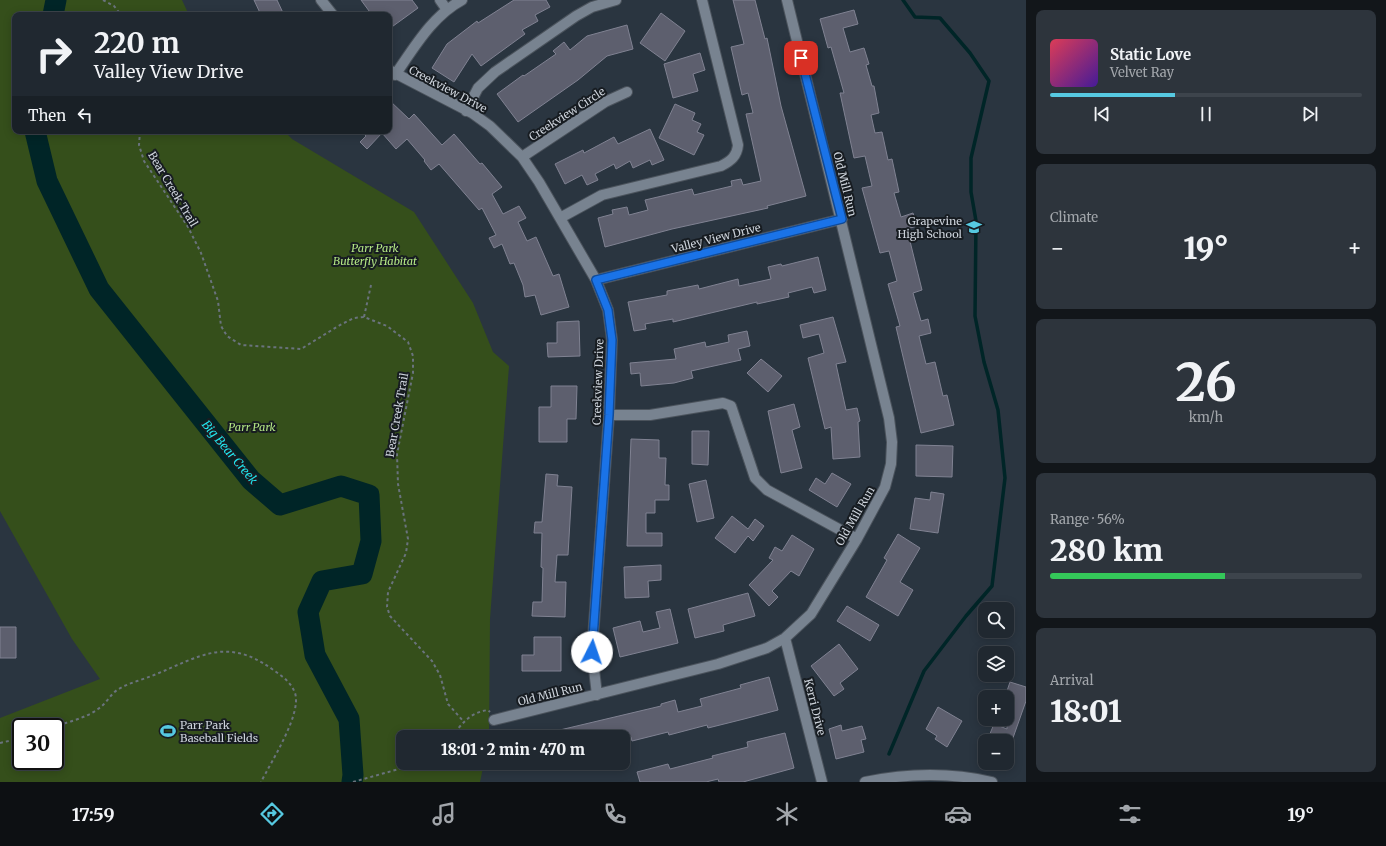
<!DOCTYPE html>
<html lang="en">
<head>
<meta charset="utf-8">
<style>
  :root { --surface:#202830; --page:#2d343c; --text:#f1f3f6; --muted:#a2a6ab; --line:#3d444c; --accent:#56c9e1 }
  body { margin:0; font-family:Merriweather,serif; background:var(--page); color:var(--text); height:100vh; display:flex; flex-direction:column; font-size:15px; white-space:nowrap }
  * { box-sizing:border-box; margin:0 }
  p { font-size:13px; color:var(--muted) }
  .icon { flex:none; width:22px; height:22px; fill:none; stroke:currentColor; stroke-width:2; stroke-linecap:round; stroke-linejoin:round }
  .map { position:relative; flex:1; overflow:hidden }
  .details { display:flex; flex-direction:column; gap:10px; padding:10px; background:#12161a; width:360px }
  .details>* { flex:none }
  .banner { position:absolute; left:12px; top:12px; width:380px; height:122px; border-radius:8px; box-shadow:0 2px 10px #0003,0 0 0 1px var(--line); background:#202830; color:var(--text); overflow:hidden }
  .tools { position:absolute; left:978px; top:602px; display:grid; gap:8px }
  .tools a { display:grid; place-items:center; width:36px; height:36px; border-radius:8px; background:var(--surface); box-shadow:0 2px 10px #0003,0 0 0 1px var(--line); font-size:20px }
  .speed { position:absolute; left:12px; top:718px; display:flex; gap:8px; font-size:20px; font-weight:700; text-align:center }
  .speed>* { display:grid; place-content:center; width:52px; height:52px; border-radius:50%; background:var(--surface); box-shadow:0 2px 10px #0003,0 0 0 1px var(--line); line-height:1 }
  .speed .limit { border:2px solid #111; border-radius:6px; background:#fff; color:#111 }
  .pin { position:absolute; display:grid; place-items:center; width:34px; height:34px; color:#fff; margin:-17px; border-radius:8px; box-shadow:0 2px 6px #0006 }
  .me { position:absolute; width:44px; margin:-22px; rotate:4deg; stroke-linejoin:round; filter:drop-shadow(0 0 3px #0008) }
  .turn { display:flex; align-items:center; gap:14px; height:84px; padding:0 16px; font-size:18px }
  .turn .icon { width:52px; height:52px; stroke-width:2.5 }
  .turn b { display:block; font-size:28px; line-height:34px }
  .then { display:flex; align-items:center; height:38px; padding:0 16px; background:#0003; gap:8px; font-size:15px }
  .big { font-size:30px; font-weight:800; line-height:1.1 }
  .details .tile { flex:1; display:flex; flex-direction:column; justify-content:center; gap:6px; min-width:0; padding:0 14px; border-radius:8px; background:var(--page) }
  .details .dial { align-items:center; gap:0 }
  .dial b { font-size:52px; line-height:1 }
  .song { display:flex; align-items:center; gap:12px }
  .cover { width:48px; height:48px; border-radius:6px; background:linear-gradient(135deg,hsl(350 70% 55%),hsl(260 70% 35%)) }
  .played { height:4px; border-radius:2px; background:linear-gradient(90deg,var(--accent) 40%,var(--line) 40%) }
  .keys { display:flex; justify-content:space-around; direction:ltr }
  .heat { display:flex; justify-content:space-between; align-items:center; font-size:22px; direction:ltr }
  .charge { height:6px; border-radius:3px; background:linear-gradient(90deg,#34c759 56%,var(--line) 0) }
  .trip { position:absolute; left:396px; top:730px; width:234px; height:40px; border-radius:8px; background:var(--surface); box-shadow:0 2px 10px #0003,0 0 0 1px var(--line); font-weight:800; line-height:40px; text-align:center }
  .tab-bar { display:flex; height:64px; justify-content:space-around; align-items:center; background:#0d1013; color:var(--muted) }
  .tab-bar .icon { width:28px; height:28px }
  .tab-bar .on { color:var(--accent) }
  .tab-bar b { font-size:18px; color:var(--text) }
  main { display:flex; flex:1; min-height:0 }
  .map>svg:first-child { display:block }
</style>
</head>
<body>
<main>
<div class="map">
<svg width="1026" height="782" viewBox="0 0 1026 782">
  <rect width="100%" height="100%" fill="#2a3540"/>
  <path fill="#354f1b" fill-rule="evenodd" d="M0,0h182l7,15h-174v116h269l8,8 122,73 59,91 20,49 16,14 -19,253 -1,118h-86v26h81l-4,19h-480v-64l100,-39 -28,-40 -72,-128zM21,727h34v34h-34z"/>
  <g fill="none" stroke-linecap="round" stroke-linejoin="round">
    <path stroke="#002527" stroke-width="3.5" d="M889,754l35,-83 42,-55 26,-30 13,-108 -7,-68 -14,-48 -9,-46 1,-95 -5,-29v-34l18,-77 -19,-28 -30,-35 -25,-1 -12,-17"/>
    <path stroke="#002527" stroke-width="21" d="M53,15l3,-15
      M35,131l12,50 52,108 152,191 29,25 61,-19 28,9 2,46 -9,33 -40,7 -14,31 7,43 34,64 4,56 -1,7"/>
  </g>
  <path fill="#5d5f6e" stroke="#808292" d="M254,0h23l7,15h-23z
    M361,0h51l6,8 -29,21v-14h-17z
    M514,0h32l4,7 -15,8 3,6 -16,9 3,4 -44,32 -9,-12 -18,28 -22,-14 15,-24 30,-23 1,2z
    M733,0h22l10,39 2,-1 14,68 25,90 -39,10 1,2 -96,21 -67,18 -7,-29 15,-4 -1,-4 15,-3 2,8 19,-5 -3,-10 47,-11 2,6 38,-9 -1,-5 10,-2 2,6 18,-4 -15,-67 7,-1 -5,-20 -6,2 -11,-48 13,-3z
    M854,10l4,14 -15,4 7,24 14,-4 5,16 -3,1 6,21h2l5,27 -8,2 4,18 7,-1 6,28 4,-1 7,33 -5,1 7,24 12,-4 4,13 -10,3 15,61 -9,3 8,28 7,-2 3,14 -12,3 7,28 9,-2 8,34 4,-1 7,30 -33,8 -25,-106 4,-1 -12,-42 9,-3 -8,-30 -9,2 -18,-65 10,-2 -7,-30 -11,2 -14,-65h4l-13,-46 -3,1 -8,-29z
    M661,13l24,18 -20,30 -25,-18z
    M627,25l6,24 -26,7 -29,24 -60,42 -21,-28 26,-19 1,1 32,-22 -3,-3 11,-9 6,8 17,-14z
    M700,53l5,17 -12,4 5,17 -25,7 -9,-34z
    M389,100l20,19 5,-5 28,31 12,-11 26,30 2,-1 20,24 -10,7 11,20 16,-8 7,12 -8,4 9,19 9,-4 17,39 6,-2 10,33 -28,8 -6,-20 -10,2 -2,-12 -9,-22 -4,1 -8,-20 -8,4 -5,-10 7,-3 -14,-27 -3,2 -40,-46 -8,6 -7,-9 1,-1 -18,-21 -11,10 -14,-16 -15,16 -7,-7 6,-6 -5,-5h28z
    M675,104l20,9 -3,7 9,4 -4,8 7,3 -10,20 -35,-17z
    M650,129l14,31 -12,5 -2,-5 -17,8 -3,-7 -14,8 -2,-5 -19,10 3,6 -11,5 -5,-10 -17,9 -10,-20 28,-14 1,3 30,-16 4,7z
    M818,257l8,33 -12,3 -2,-6 -24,6 1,4 -32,7v-2l-84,20v-3l-28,5 1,5 -12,2 -6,-29 39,-7v-4l31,-6 1,4 39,-10 1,7 32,-7 -3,-12 13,-3 1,2z
    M833,317l13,45 -10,2 10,46 11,-2 3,13 -2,1 2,35 -27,2 -2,-32 -6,2 -17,-71 16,-5 -5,-19 -16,4 -3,-13z
    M579,321l1,35 -32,1 -1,-14h10v-21z
    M747,331l3,15 -12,3 3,11 -50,11 2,7 -19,5 -33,3 -1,-13 -9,1 -1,-11 46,-4 -2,-10 31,-7 1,5 23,-5 -1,-7z
    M761,359l21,17 -14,16 -21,-19z
    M551,386h26l-1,33h-9v23h-28v-35h12z
    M794,404l6,23 -8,3 10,38 -21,5 -13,-62z
    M692,431h17l-1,34 -16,-1z
    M631,439l28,1v18h7l-1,27h4v15h-14v13h-9v20h16v13h-35z
    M916,445l37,1 -1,31 -36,-1z
    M832,473l19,11 -14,23 -28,-17 7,-12 9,6z
    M546,474l12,1 -1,11 15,1 -4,68h-11l-2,27h11l-1,35 -33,-1 1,-14h9l1,-34 -2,-1 1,-34h-8l1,-11h7z
    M706,480l8,38 -17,4 -8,-38z
    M931,492l13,2 -6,39 -28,-4 5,-31 15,2z
    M732,516l16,13 7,-10 9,7 -11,15 -5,-5 -13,17 -20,-15z
    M898,534l22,14 -20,34 13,8 -15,26 -32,-19 21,-37 -3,-2z
    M792,535l22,14 -15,27 -8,-5 -19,20 6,6 -9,9 -20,-21 24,-25 -4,-2 6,-11 7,4z
    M661,565v15l-13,1 1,16 -24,1 -1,-31z
    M748,593l7,23 -32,9 1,6 -29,7 -7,-29z
    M847,606l32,19 -9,16 -33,-20z
    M670,609l8,34 -58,14 -7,-29 27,-7 3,11 17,-4 -4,-16z
    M0,627h16v31h-16z
    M534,637h27v34h-39v-16h12z
    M839,644l19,25 -18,14 4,6 -10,7 -23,-30z
    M769,677l9,33 -34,9 -36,9 -1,-3 -38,10 -1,-3 -36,9 -1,-4h-88v-3l118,-28v-2l14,-4 3,12 24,-6 -2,-7 41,-11 -1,-3z
    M1010,682l16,5v14l-18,51 -1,-11h-20l7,-17 13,5v-32h-2z
    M938,707l24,14 -15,26 -12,-8 2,-3 -11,-7z
    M841,725l1,6 20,-5 4,13 -5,1 3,12 -28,7 -7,-30z
    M785,733l9,35 -51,14h-24l-1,-3 -12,3h-66l-3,-10 31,-8 2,5 43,-11 -1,-2 36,-9 -1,-5z"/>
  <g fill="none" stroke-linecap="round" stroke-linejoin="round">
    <defs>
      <path id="minor" d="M321,0l12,15
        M440,0l7,10
        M389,70l83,43 18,13 32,31 17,25 57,98 12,30 4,30 -3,75 -17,237 5,43
        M395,75c19,-27 37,-59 67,-75
        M466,111l12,-23 17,-16 81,-56 16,-9 24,-7
        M522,157l83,-55 22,-10
        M560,218l42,-23 119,-29c10,-5 16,-10 17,-21l-36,-145
        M596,280l246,-61
        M609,415h41l73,-12 8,3 24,72 12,12 90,49
        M785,638l37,144
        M494,720l224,-56 49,-16 18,-10 26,-24 46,-75 28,-52 6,-23 1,-22 -3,-24 -102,-418
        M865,782c43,-9 84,-10 127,0"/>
    </defs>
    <use href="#minor" stroke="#4b535c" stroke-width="12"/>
    <path stroke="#6a737d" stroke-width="2" stroke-dasharray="3 3" stroke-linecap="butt" d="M103,0l11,6 7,9
      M140,131l-1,14 5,16 44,66 13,26 17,48 3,25 6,10 14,9 60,4 39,-24 14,-7 10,-1 23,9 21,16 5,14v17l-16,81 1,30 10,55 -2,14 -18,39 -1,15 3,9 42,45 8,14 8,29 16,18
      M364,317l7,-32
      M53,727c15,-5 33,-9 45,-18 8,-5 12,-14 19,-19 11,-7 25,-10 37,-15 45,-18 72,-39 118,-6 10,7 19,13 23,24 7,21 -24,69 -34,89
      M451,737c12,-14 18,-24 37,-27l2,2
      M0,743l21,-5
      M353,782l67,-19"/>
    <use href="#minor" stroke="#788390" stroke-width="10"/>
  </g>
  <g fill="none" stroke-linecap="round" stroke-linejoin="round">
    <defs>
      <path id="route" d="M592,652l17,-237 3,-75 -4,-30 -12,-30 246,-61 -41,-161"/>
    </defs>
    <use href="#route" stroke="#114b97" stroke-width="10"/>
    <use href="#route" stroke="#1a73e8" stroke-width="7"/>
  </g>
  <defs>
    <symbol id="school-bare" viewBox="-9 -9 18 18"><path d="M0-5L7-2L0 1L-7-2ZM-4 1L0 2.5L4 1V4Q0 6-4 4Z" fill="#56c9e1" stroke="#171c21" stroke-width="2.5" paint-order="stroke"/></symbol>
    <symbol id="stadium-bare" viewBox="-9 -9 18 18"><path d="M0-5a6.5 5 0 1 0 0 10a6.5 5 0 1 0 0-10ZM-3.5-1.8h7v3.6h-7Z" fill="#56c9e1" stroke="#171c21" stroke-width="2.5" paint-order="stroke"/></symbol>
  </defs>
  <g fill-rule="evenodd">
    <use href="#school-bare" x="963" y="216" width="22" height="22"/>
    <use href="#stadium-bare" x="157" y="720" width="22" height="22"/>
  </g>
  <g text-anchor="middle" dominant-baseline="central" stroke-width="4" stroke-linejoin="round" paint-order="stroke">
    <g font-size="11" fill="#cdd3db" stroke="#171c21">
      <text transform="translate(448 89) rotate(28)">Creekview Drive</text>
      <text transform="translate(567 114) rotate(-33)">Creekview Circle</text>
      <text transform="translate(845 184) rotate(76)">Old Mill Run</text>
      <text transform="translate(173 189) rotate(59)">Bear Creek Trail</text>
      <text transform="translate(716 238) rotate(-14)">Valley View Drive</text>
      <text transform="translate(598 382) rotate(-88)">Creekview Drive</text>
      <text transform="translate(397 415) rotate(-80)">Bear Creek Trail</text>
      <text transform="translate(855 516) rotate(-60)">Old Mill Run</text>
      <text transform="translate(550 694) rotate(-14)">Old Mill Run</text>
      <text transform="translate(815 707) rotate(76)">Kerri Drive</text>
    </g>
    <g font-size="11" fill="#cdd3db" stroke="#171c21" text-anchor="end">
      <text x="962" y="221">Grapevine<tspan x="962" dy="13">High School</tspan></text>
      <text x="180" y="725" text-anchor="start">Parr Park<tspan x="180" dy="13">Baseball Fields</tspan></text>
    </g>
    <g font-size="11" font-style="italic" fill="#b4e885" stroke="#171c21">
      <text x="375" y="248">Parr Park<tspan x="375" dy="13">Butterfly Habitat</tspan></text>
      <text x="252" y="427">Parr Park</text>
    </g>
    <g font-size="12" font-style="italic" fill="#22e5ee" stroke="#171c21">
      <text transform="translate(230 452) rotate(50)">Big Bear Creek</text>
    </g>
  </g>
</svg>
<div class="tools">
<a><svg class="icon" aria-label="search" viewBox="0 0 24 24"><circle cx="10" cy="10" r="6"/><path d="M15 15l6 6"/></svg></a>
<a><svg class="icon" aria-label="layers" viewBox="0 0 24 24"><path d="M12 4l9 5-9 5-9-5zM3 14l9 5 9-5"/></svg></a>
<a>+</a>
<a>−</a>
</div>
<div class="speed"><div class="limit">30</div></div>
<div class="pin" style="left:801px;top:58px;background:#d93025"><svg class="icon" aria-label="arrive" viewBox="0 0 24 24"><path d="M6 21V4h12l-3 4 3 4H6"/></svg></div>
<svg class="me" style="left:592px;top:652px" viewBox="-20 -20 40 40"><circle r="19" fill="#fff"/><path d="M0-13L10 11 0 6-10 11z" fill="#1a73e8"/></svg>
<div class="trip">18:01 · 2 min · 470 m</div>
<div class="banner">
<div class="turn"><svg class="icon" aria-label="right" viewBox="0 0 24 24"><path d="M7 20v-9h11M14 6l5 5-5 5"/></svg><div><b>220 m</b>Valley View Drive</div></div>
<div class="then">Then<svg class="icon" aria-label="left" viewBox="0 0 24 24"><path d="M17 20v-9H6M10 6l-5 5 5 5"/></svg></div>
</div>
</div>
<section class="details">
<div class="tile">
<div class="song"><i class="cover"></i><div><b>Static Love</b><p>Velvet Ray</p></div></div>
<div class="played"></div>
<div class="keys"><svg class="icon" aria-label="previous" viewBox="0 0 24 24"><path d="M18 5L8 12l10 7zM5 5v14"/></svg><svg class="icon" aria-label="pause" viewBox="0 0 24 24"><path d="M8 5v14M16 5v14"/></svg><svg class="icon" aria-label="next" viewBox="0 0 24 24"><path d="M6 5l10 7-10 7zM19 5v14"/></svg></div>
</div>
<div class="tile"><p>Climate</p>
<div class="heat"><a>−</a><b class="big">19°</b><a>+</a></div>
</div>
<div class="tile dial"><b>26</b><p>km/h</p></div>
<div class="tile"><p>Range · 56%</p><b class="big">280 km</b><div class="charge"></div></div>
<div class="tile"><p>Arrival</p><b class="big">18:01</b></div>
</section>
</main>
<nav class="tab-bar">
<b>17:59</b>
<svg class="icon on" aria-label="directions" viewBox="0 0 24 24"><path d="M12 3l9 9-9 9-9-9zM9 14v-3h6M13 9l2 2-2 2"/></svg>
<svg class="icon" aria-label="music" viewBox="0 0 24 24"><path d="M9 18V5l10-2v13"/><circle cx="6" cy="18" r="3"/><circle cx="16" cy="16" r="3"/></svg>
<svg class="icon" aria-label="phone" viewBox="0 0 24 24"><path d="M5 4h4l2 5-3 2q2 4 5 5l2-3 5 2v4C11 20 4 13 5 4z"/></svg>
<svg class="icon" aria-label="climate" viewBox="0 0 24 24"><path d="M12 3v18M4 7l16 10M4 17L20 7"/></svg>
<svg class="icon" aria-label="car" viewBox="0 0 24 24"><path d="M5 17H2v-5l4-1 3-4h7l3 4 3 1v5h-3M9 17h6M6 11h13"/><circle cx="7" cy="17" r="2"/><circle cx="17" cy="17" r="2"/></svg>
<svg class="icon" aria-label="filters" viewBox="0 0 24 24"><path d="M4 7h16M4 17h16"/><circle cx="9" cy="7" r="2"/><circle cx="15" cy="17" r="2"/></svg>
<b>19°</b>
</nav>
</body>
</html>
